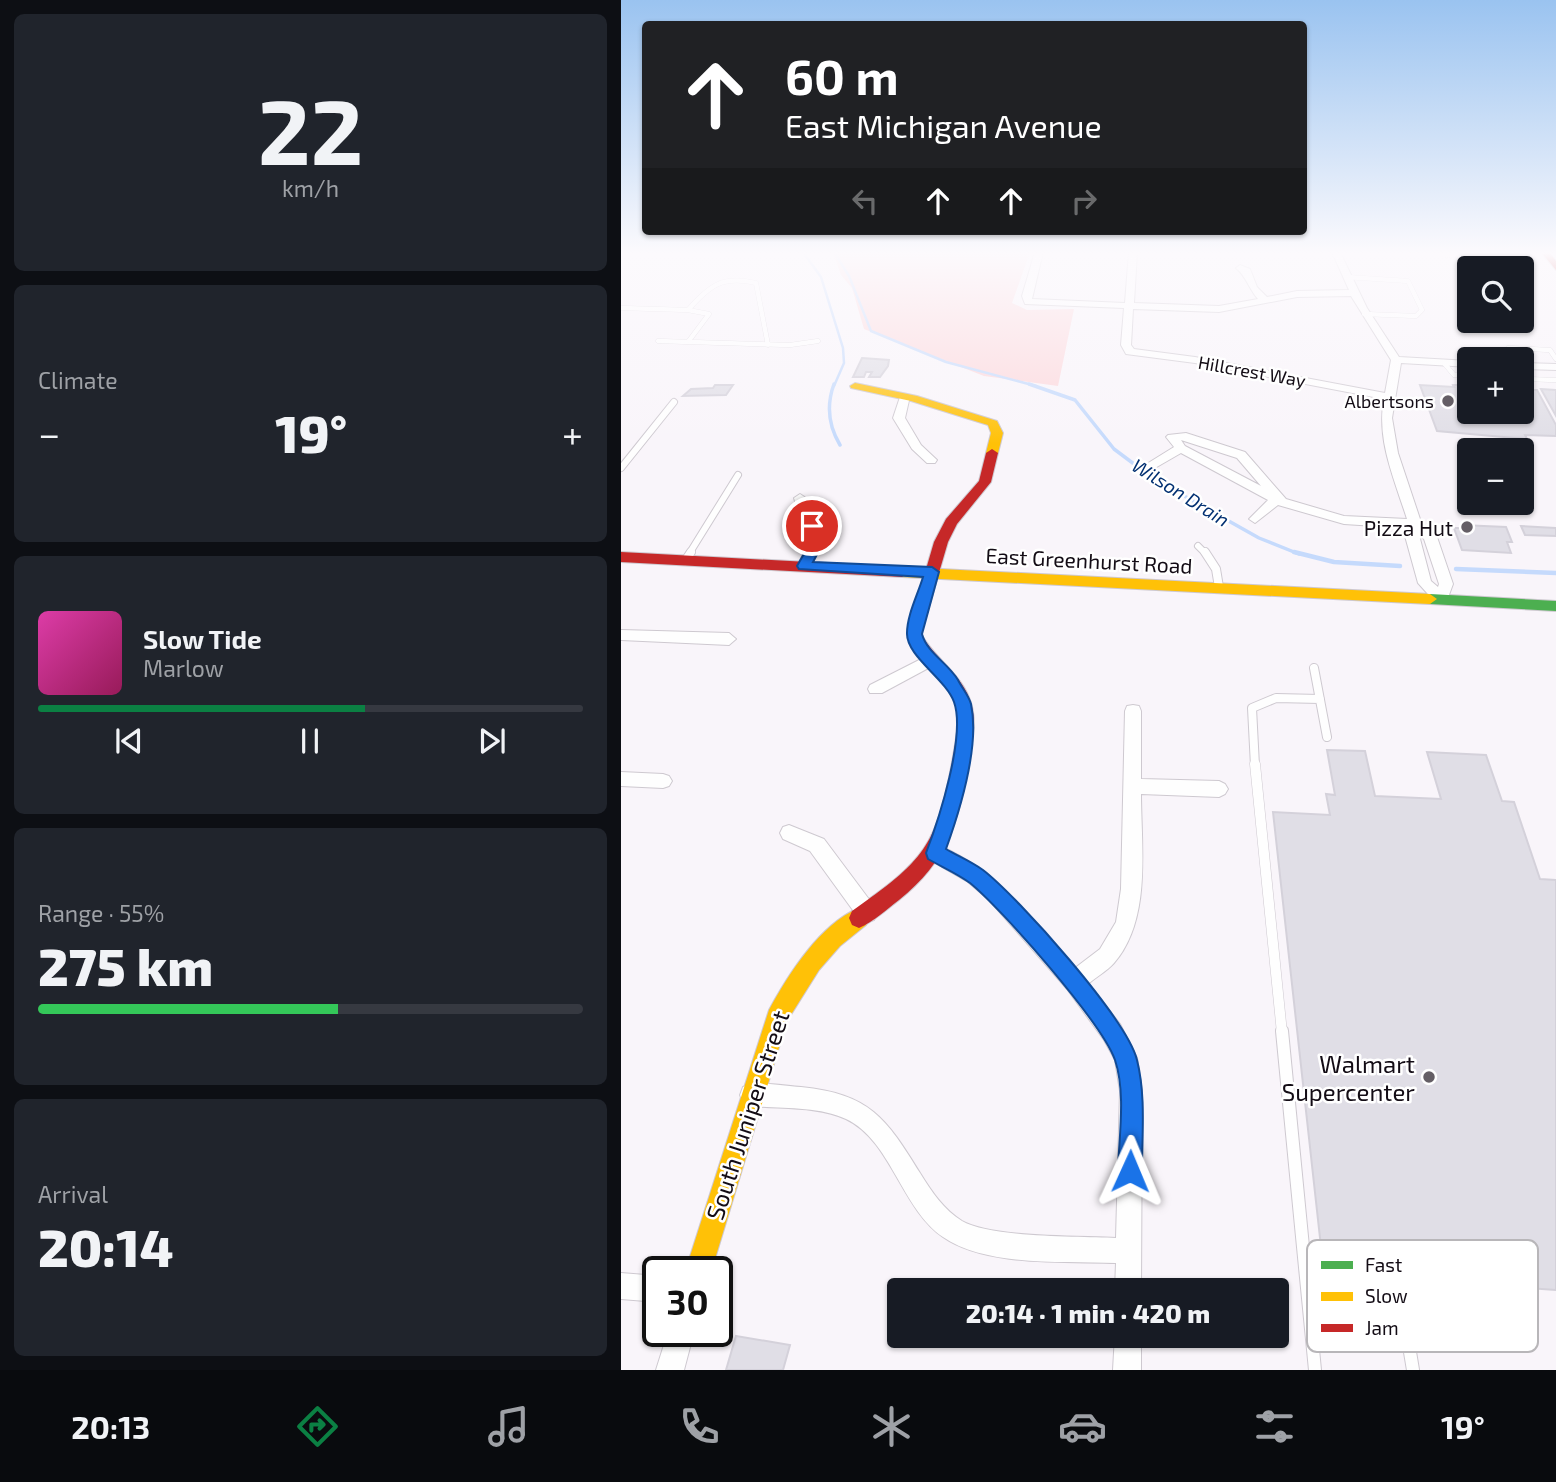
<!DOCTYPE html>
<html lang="en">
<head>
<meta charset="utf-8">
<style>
  :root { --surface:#171b24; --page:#20242c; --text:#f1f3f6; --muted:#9ea1a6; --line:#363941; --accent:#0b8043 }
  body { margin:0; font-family:"Exo 2",sans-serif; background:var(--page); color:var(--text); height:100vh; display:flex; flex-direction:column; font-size:26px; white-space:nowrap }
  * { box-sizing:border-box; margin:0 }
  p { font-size:23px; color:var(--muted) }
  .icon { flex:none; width:38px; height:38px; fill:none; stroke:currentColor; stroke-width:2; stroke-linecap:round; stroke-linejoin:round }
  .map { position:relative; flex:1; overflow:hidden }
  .sheet { display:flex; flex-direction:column; gap:14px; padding:14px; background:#0d0f14; width:621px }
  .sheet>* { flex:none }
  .guide { position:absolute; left:21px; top:21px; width:665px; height:214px; border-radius:7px; box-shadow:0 2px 5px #0004; background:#202124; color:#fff; overflow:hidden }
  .tools { position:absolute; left:836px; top:256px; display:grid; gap:14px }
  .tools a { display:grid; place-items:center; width:77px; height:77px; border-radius:7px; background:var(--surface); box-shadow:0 2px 5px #0004; font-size:35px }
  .speed { position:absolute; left:21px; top:1256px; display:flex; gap:14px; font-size:35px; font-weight:700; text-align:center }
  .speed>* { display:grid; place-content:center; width:91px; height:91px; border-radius:50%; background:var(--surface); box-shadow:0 2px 5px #0004; line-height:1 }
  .speed .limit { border:4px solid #111; border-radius:10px; background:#fff; color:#111 }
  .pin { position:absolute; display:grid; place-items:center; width:60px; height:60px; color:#fff; margin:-30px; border:4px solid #fff; border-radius:50%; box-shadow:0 2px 7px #0007 }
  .me { position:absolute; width:77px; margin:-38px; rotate:1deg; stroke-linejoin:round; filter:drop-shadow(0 0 5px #0008) }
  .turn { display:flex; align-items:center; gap:24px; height:147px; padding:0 28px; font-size:32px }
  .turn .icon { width:91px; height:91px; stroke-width:2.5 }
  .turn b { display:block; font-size:49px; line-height:60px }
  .lanes { display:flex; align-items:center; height:66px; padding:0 28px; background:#0003; justify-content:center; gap:35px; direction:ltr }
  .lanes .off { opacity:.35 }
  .big { font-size:52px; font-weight:800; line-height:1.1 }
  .sheet .widget { flex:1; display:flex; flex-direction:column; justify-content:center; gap:10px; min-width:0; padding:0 24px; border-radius:10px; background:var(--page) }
  .sheet .dial { align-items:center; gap:0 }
  .dial b { font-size:91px; line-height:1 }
  .song { display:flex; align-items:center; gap:21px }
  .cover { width:84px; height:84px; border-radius:10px; background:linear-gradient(135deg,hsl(320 70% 55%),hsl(330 70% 35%)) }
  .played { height:7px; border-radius:4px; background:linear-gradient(90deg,var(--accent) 60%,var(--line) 60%) }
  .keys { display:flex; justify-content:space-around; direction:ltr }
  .heat { display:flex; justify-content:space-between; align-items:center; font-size:38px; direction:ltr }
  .charge { height:10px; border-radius:5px; background:linear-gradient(90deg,#34c759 55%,var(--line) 0) }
  .trip { position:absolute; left:266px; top:1278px; width:402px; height:70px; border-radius:7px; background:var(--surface); box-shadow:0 2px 5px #0004; font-weight:800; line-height:70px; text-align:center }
  .tab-bar { display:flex; height:112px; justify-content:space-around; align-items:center; background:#090b0e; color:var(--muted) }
  .tab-bar .icon { width:49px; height:49px }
  .tab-bar .current { color:var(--accent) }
  .tab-bar b { font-size:32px; color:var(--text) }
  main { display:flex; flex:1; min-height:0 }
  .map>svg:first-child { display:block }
</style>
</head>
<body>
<main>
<section class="sheet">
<div class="widget dial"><b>22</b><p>km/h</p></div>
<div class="widget"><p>Climate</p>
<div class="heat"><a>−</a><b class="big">19°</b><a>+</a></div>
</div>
<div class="widget">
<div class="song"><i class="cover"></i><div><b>Slow Tide</b><p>Marlow</p></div></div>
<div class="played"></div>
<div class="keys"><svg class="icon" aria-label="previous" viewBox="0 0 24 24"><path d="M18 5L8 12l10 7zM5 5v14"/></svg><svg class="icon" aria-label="pause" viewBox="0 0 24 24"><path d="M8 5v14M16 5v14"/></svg><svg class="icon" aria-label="next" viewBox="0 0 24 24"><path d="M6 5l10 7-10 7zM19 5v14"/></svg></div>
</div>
<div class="widget"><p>Range · 55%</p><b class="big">275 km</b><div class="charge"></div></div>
<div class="widget"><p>Arrival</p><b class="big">20:14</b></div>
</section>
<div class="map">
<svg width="935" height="1370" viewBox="0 0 935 1370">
  <rect width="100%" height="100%" fill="#f9f5fa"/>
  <path fill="#fcd8dc" d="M212,252h197l-18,51 15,7 47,-1 -16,77 -74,-10 -120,-47 -12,-41 -11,-13z"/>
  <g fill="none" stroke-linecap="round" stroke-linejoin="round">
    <path stroke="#c5dafc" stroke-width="2.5" d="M182,252l18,25 22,71 1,15 -10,23
      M213,252l15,24 22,55 75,31 90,24"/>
    <path stroke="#c5dafc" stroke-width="3.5" d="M213,384c-8,22 -6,41 6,61
      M408,384l46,16 39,49 40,30 105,59 40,16"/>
    <path stroke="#c5dafc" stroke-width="4.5" d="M673,552l40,10 66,4
      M835,569l100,4"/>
  </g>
  <path fill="#e0dee6" stroke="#d4d1da" stroke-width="2" d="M241,358l27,2 -1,6 -8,11h-11l3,-5h-6l-2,5h-11z
    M839,381l10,1v29h52v-21h15l19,35v11l-31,-1 2,4 -90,-8 -17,-46 34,2 -1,-2h9z
    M94,385h18l-7,10 -43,1 8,-7 22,-1z
    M920,389l15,1v26z
    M840,525l45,2 6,15h-5l4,11 -49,-3 -8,-22h8z
    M900,526l35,2v8l-31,-1z
    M706,750l38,1 10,45 66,3 -14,-47 59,3 16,46 12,1 26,77 16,1v410l-232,-16 -51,-462 57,3 -4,-21 9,1z
    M115,1336l54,9 -7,25h-57z"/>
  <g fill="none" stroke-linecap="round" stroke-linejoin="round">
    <defs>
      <path id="lane-far4" d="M822,252l2,3 61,1 -2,-4
        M725,277l62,4 14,29 -6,6 -52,-2
        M0,308l67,2 21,4 -21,28
        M67,310c21,-24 34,-35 68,-27l12,62
        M37,341l132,4 28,-4
        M887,348l42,2 6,9
        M823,363l10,12 16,1
        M901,379l34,1"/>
      <path id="lane-far3" d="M0,468l53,-66
        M577,546l8,8
        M68,554l49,-79"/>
      <path id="lane-far2" d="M584,552l11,17 3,18
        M64,561l6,-9
        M693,668l13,69
        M634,766l-3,-58 24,-10 44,1"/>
      <path id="lane-far1" d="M634,764l27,269"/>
      <path id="lane" d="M661,1031l33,339
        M786,1334l6,36"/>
      <path id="street" d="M414,252h8l-11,47 93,4 4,-51h8l-3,51 85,3 39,-7c-9,-10 -12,-23 -22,-31l4,-3 10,4 7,18 10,10 30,-6 52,-1 -17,-38h8l27,56 32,49 71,4v6l-69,-4 -9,55 6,35 23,69 16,15 16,47 -7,19h-10l-18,-20 -13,-47 2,-8 -63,-4 -66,-19 -23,18 -6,-4 19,-19 -87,-47 -26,15h-8l-2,-3 29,-18 -8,-10 2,-2 18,-2 59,19 41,47 58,17 63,3c-12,-38 -31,-79 -23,-120l-189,-36 -69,-9 -5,-9 3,-37 -99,-4 -3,-8zM730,296l40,64 -6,33 -190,-36 -61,-8 -3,-4 2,-36 86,3 78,-15zM560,440l56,18 24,28 -76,-40zM798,535l5,4 15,45 -1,3 -7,-6z
        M901,363l34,1v6l-34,-1z
        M280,394l9,2 -5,22 16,27 16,15 -2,3h-8l-15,-14 -19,-31z
        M179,494l6,4 16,47 -13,24 -5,2 -7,-5 11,-21 -14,-47z
        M0,630l108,3 7,6 -7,6 -108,-5z
        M308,655l8,6 -3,4 -52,28h-12l-2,-4 2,-4z
        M512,705l6,1 2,5v68l78,2 6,3 3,5 -3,5 -6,3 -78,-3c0,53 11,125 -27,169 -7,8 -18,14 -26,21l32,40 17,34 5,33 -1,199h-26l1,-27c-51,-2 -130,4 -173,-26 -42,-29 -52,-97 -97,-118 -28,-13 -65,-10 -95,-13l-8,-3 -3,-8 3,-8c16,-7 40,-1 58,0 69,7 85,31 119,86 11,18 24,37 42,48 30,17 118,15 154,17l4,-147 -5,-31 -11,-20 -37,-51 -78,-89 -21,-18 -40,-23 -2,-6 2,-6 7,-3c60,23 99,78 140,124l25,-19 16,-27 5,-33 4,-178 2,-5z
        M0,772l42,2 6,2 3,5 -3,5 -6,2 -42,-2z
        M168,825l35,14 50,67 3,7 -3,7 -7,2 -7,-2 -50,-69 -27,-12 -3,-6 3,-6z
        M0,1273l37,3v26l-37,-3z
        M47,1332h26l-10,38h-28z
        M494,1335h26v35h-28z"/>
      <path id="fast" d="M809,594l126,7v10l-126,-7 -7,-5z"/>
      <path id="slow" d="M234,383l62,13 80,25 6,12 -5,20 -6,4 -6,-4 5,-20 -3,-8 -77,-24 -60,-13 -1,-2z
        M281,567l528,27 7,5 -7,5 -528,-27 -7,-5z
        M238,908l7,3 3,7 -3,7 -26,21 -21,24 -32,51 -76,251h-26l84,-262c19,-35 51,-86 90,-102z"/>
      <path id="jam" d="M920,252h8l7,9v9z
        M371,449l6,4 -7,29 -34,42 -9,18 -27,92c14,25 42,41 50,69 6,19 1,40 -2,58 -10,60 -21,100 -70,139 -13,10 -26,22 -40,28l-7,-3 -3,-7 3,-7c73,-51 85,-65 101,-154 3,-19 8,-40 1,-58 -10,-24 -35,-41 -47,-65l27,-92 12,-23 33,-38 7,-28z
        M0,552l281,15 7,5 -7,5 -281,-15z"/>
    </defs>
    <use href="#lane-far4" stroke="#cec9d0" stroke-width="5"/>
    <use href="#lane-far3" stroke="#cec9d0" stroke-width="8"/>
    <use href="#lane-far2" stroke="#cec9d0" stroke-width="10"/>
    <use href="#lane-far1" stroke="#cec9d0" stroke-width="11"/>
    <use href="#lane" stroke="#cec9d0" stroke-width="14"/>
    <use href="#street" stroke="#cec9d0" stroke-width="2"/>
    <use href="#fast" stroke="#cec9d0" stroke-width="2"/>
    <use href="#slow" stroke="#cec9d0" stroke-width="2"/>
    <use href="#jam" stroke="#cec9d0" stroke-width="2"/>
    <use href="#lane-far4" stroke="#fefefe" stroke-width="4.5"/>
    <use href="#lane-far3" stroke="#fefefe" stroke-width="6"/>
    <use href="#lane-far2" stroke="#fefefe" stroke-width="8"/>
    <use href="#lane-far1" stroke="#fefefe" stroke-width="10"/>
    <use href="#lane" stroke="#fefefe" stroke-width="12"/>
    <use href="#street" fill="#fefefe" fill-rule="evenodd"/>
    <use href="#fast" fill="#4caf50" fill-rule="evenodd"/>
    <use href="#slow" fill="#ffc107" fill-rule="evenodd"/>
    <use href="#jam" fill="#c62828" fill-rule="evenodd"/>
  </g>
  <linearGradient id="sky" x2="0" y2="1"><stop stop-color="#9ac3f0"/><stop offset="0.57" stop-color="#fcfafd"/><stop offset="1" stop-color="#fcfafd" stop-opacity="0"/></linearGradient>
  <rect width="935" height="444" fill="url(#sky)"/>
  <path fill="#1a73e8" stroke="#114b97" stroke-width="2" d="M191,522l6,4 4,19 -9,17 119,5 7,5 -17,62c5,19 26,29 36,46 4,8 11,16 13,24 9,42 -11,106 -25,145 12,7 26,13 37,21 35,27 144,149 154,190 9,36 5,74 5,111l-3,9 -9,3 -8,-3 -4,-9c1,-35 8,-78 -3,-111 -13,-37 -113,-151 -145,-177 -12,-9 -28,-16 -42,-24l-2,-6c13,-34 40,-117 28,-151 -8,-23 -48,-46 -47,-69 0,-18 11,-39 16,-56l-124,-8 -2,-3 12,-21 -4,-19z"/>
  <g fill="#645e65" stroke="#fff" stroke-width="2.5">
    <circle cx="827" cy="401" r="7"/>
    <circle cx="846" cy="527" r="7"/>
    <circle cx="808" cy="1077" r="7"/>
  </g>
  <g text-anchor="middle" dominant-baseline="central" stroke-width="5" stroke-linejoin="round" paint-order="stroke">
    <g font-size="18" fill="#130c15" stroke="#fff">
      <text transform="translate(631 371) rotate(10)">Hillcrest Way</text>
    </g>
    <g font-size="18" fill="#130c15" stroke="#fff" text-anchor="end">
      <text x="813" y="401">Albertsons</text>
    </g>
    <g font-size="19" font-style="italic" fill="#023072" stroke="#fff">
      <text transform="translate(560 492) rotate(32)">Wilson Drain</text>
    </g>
    <g font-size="21" fill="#130c15" stroke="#fff" text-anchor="end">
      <text x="832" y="527">Pizza Hut</text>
    </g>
    <g font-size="21" fill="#130c15" stroke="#fff">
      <text transform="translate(468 560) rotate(3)">East Greenhurst Road</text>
    </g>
    <g font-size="24" fill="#130c15" stroke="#fff" text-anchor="end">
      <text x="794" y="1063">Walmart<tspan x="794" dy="28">Supercenter</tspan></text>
    </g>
    <g font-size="24" fill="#130c15" stroke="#fff">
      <text transform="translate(126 1115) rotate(-72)">South Juniper Street</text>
    </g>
  </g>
  <rect x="686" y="1240" width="231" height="112" rx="10" fill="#fff" stroke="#b8b6b9" stroke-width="2"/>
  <rect x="700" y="1261" width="32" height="8" fill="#4caf50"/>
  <rect x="700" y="1292" width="32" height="9" fill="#ffc107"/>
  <rect x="700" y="1324" width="32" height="8" fill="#c62828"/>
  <g font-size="19" fill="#130c15">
    <text x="744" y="1272">Fast</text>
    <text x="744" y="1303">Slow</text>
    <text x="744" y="1335">Jam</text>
  </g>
</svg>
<div class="tools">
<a><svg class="icon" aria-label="search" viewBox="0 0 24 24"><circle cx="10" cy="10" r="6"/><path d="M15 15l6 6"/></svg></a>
<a>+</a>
<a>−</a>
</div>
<div class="speed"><div class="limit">30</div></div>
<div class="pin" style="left:191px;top:526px;background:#d93025"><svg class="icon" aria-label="arrive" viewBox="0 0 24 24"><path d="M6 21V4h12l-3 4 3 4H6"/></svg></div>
<svg class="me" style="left:509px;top:1171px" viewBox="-20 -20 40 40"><path d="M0-17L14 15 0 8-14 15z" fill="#1a73e8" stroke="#fff" stroke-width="4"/></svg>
<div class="trip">20:14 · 1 min · 420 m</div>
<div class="guide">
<div class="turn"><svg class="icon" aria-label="ahead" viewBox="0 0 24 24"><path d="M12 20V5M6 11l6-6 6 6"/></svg><div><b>60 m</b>East Michigan Avenue</div></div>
<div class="lanes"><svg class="icon off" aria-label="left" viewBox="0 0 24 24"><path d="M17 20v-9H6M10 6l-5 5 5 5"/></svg><svg class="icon" aria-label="ahead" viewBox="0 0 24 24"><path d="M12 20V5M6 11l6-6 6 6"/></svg><svg class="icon" aria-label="ahead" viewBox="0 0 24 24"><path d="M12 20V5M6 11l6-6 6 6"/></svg><svg class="icon off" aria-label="right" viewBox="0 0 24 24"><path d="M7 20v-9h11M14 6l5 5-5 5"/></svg></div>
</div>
</div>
</main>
<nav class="tab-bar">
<b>20:13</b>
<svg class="icon current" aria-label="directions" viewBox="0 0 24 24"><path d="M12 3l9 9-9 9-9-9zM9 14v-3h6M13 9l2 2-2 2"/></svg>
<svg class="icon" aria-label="music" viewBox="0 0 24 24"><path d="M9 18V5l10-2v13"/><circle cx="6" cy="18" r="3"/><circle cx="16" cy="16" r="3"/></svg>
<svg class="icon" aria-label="phone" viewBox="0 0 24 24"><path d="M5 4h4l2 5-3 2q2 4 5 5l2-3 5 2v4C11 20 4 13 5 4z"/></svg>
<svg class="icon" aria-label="climate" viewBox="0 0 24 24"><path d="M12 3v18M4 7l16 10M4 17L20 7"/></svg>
<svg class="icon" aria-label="car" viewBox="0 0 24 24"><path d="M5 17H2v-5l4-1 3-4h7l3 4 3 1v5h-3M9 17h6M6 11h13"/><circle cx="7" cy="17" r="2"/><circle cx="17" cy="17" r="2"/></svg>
<svg class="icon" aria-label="filters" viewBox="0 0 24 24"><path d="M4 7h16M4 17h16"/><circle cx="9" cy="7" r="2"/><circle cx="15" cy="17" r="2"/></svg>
<b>19°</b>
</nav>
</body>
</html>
